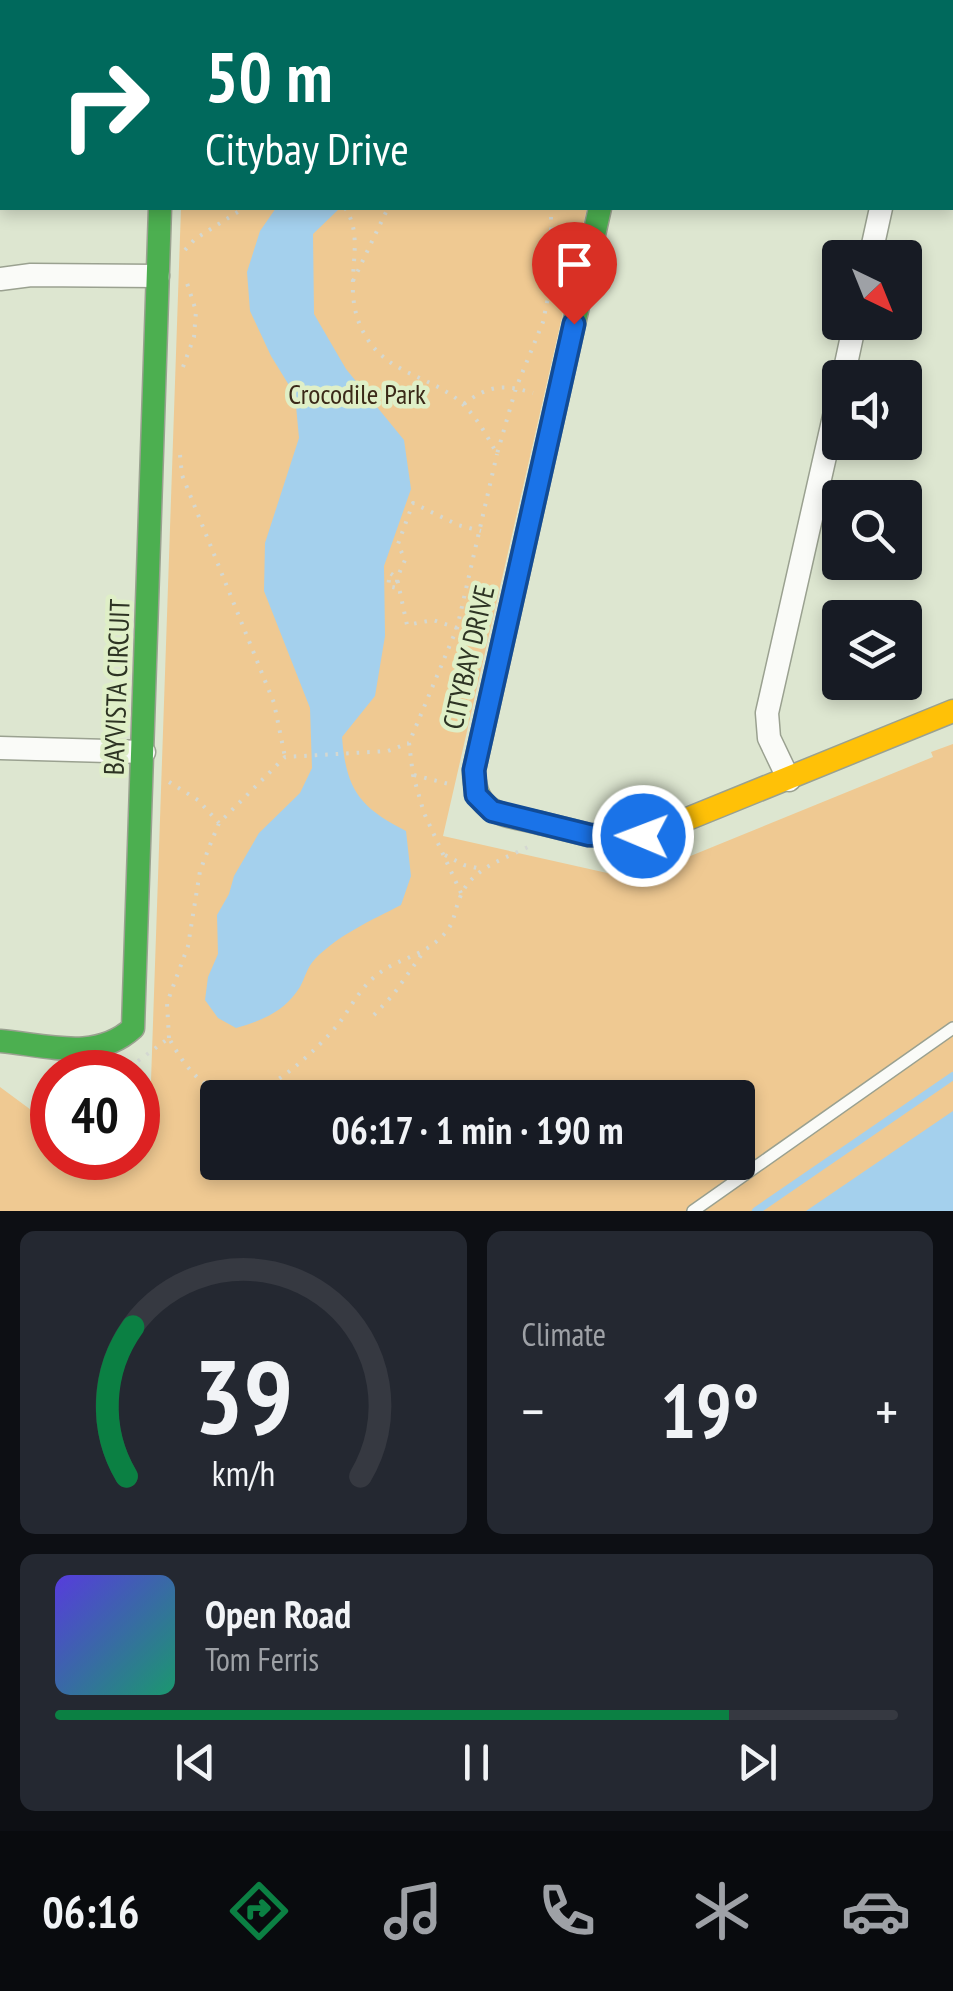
<!DOCTYPE html>
<html lang="en">
<head>
<meta charset="utf-8">
<style>
  :root { --surface:#171b24; --page:#242831; --text:#f1f3f6; --muted:#9ea1a6; --line:#363941; --accent:#0b8043 }
  body { margin:0; font-family:"PT Sans Narrow",sans-serif; background:var(--page); color:var(--text); height:100vh; display:flex; flex-direction:column; font-size:38px; white-space:nowrap }
  * { box-sizing:border-box; margin:0 }
  p { font-size:32px; color:var(--muted) }
  .icon { flex:none; width:55px; height:55px; fill:none; stroke:currentColor; stroke-width:2; stroke-linecap:round; stroke-linejoin:round }
  .map { position:relative; height:1211px; overflow:hidden }
  .side { display:flex; flex-direction:column; gap:20px; padding:20px; background:#0d0f14; flex:1 }
  .side>* { flex:none }
  .guide { position:absolute; left:0px; top:0px; width:955px; height:210px; box-shadow:0 5px 15px #0003; background:#00695c; color:#fff; overflow:hidden }
  .needle { width:65px; rotate:137deg }
  .tools { position:absolute; left:822px; top:240px; display:grid; gap:20px }
  .tools a { display:grid; place-items:center; width:100px; height:100px; border-radius:10px; background:var(--surface); box-shadow:0 5px 15px #0003; font-size:50px }
  .speed { position:absolute; left:30px; top:1050px; display:flex; gap:20px; font-size:50px; font-weight:700; text-align:center }
  .speed>* { display:grid; place-content:center; width:130px; height:130px; border-radius:50%; background:var(--surface); box-shadow:0 5px 15px #0003; line-height:1 }
  .speed .limit { border:15px solid #d22; background:#fff; color:#111 }
  .pin { position:absolute; display:grid; place-items:center; width:85px; height:85px; color:#fff; margin:-102px -42px; border-radius:50% 50% 50% 0; rotate:-45deg; box-shadow:0 0 10px #0007 }
  .pin .icon { rotate:45deg }
  .me { position:absolute; width:110px; margin:-55px; rotate:271deg; stroke-linejoin:round; filter:drop-shadow(0 0 8px #0008) }
  .turn { display:flex; align-items:center; gap:35px; height:210px; padding:0 40px; font-size:45px }
  .turn .icon { width:130px; height:130px; stroke-width:2.5 }
  .turn b { display:block; font-size:70px; line-height:85px }
  .big { font-size:75px; font-weight:700; line-height:1.1 }
  .side .tile { flex:1; display:flex; flex-direction:column; justify-content:center; gap:15px; min-width:0; padding:0 35px; border-radius:15px; background:var(--page) }
  .side .dial { align-items:center; gap:0 }
  .dial svg { height:260px; overflow:visible; fill:none; stroke:var(--line); stroke-width:7; stroke-linecap:round; text-anchor:middle }
  .dial text { fill:var(--text); stroke:none }
  .song { display:flex; align-items:center; gap:30px }
  .cover { width:120px; height:120px; border-radius:15px; background:linear-gradient(135deg,hsl(250 70% 55%),hsl(160 70% 35%)) }
  .played { height:10px; border-radius:5px; background:linear-gradient(90deg,var(--accent) 80%,var(--line) 80%) }
  .keys { display:flex; justify-content:space-around; direction:ltr }
  .heat { display:flex; justify-content:space-between; align-items:center; font-size:55px; direction:ltr }
  .side .tiles { flex:1; display:grid; gap:20px; grid-template-columns:1fr 1fr }
  .tile:last-child { grid-column:span 2 }
  .trip { position:absolute; left:200px; top:1080px; width:555px; height:100px; border-radius:10px; background:var(--surface); box-shadow:0 5px 15px #0003; font-weight:700; line-height:100px; text-align:center }
  .menu { display:flex; height:160px; justify-content:space-around; align-items:center; background:#090b0e; color:var(--muted) }
  .menu .icon { width:70px; height:70px }
  .menu .active { color:var(--accent) }
  .menu b { font-size:45px; color:var(--text) }
  .map>svg:first-child { display:block }
</style>
</head>
<body>
<div class="map">
<svg width="953" height="1211" viewBox="0 0 953 1211">
  <rect width="100%" height="100%" fill="#dde6d0"/>
  <path fill="#efc992" fill-rule="evenodd" d="M234,0h400l-401,2z
    M181,208h406l-144,628 191,43 299,-122 -2,-5 22,-8v467h-953v-124l46,34 1,-43h5v80h86v-77h13zM218,1098h520v64h-520z"/>
  <path fill="#a4d0ed" d="M372,0h182v2h-181z
    M276,208h64l-27,26 1,80 32,55 58,71 7,49 -27,77 1,70 -10,60 -33,41c4,52 17,70 64,94l5,45 -10,29c-29,15 -63,30 -86,54 -8,8 -10,19 -15,28 -16,25 -37,33 -64,41l-18,-10 -13,-18 3,-23 10,-23 -1,-39 12,-21 5,-18 25,-43 41,-40 12,-25 -2,-60 -46,-117 1,-48 34,-105 -4,-43 -24,-39 -21,-45 -3,-39 13,-41z
    M953,1111v100h-147z"/>
  <g fill="none" stroke-linecap="round" stroke-linejoin="round">
    <path stroke="#a4d0ed" stroke-width="8" d="M756,1211l197,-135"/>
    <defs>
      <path id="lane" d="M693,1211l260,-183"/>
      <path id="street" d="M649,0l12,2
        M210,2l2,-2
        M927,2l1,-2
        M870,258l11,-50
        M0,279l31,-4 127,1
        M843,378l12,-56
        M0,748l144,4
        M789,780l-20,-42 -2,-25 73,-323"/>
      <path id="fast" d="M540,823c-36,-9 -66,-7 -66,-53l126,-562
        M0,1041c46,4 96,21 133,-13l27,-820"/>
      <path id="slow" d="M540,823l49,12 54,2 310,-126"/>
    </defs>
    <use href="#lane" stroke="#9aa190" stroke-width="14"/>
    <use href="#street" stroke="#9aa190" stroke-width="25"/>
    <use href="#fast" stroke="#9aa190" stroke-width="25"/>
    <use href="#slow" stroke="#9aa190" stroke-width="25"/>
    <path stroke="#d4d8d1" stroke-width="4" stroke-dasharray="2.5 8" stroke-linecap="butt" d="M324,2v-2
      M611,2l1,-2
      M345,208c25,37 -10,82 23,132 21,31 53,35 82,54 22,14 35,38 47,60l19,-66 27,-66 8,-39v-75
      M501,208h20
      M185,250l10,-11 49,-31
      M353,281l35,-73
      M183,367l11,-30 2,-26 -10,-31
      M464,404c24,-19 40,-20 69,-11
      M180,455l2,20 92,228 11,54
      M457,628l-24,-8 -26,5 -10,-47 -7,-5 -2,13 9,2v-10l8,-18 -7,-16 15,-41 45,22 23,6
      M414,775l35,9
      M169,782l29,18 21,23
      M445,855l19,10 18,4
      M461,893l-37,-80 -11,-38 -4,-32 48,-115 40,-174
      M374,1015l19,-20 29,-41
      M169,1038l-2,-35 21,-57 12,-75 10,-26 9,-22 66,-66 103,-6 21,-8
      M138,1061l31,-23c12,23 32,51 59,57 34,9 92,-48 112,-73 10,-14 19,-31 32,-43 22,-20 44,-20 65,-38 20,-17 15,-26 24,-46 12,-27 43,-36 67,-48"/>
    <use href="#lane" stroke="#fafbf8" stroke-width="11"/>
    <use href="#street" stroke="#fafbf8" stroke-width="22"/>
    <use href="#fast" stroke="#4caf50" stroke-width="22"/>
    <use href="#slow" stroke="#ffc107" stroke-width="22"/>
  </g>
  <g fill="none" stroke-linecap="round" stroke-linejoin="round">
    <defs>
      <path id="route" d="M574,324l-100,446 2,25 16,16 97,24 54,1"/>
    </defs>
    <use href="#route" stroke="#114b97" stroke-width="25"/>
    <use href="#route" stroke="#1a73e8" stroke-width="18"/>
  </g>
  <g text-anchor="middle" dominant-baseline="central" stroke-width="9" stroke-linejoin="round" paint-order="stroke">
    <g font-size="28" fill="#3b2918" stroke="#dfefc7">
      <text x="357" y="393">Crocodile Park</text>
    </g>
    <g font-size="28" fill="#2d3323" stroke="#dfefc7">
      <text transform="translate(468 657) rotate(-77)">CITYBAY DRIVE</text>
      <text transform="translate(116 687) rotate(-88)">BAYVISTA CIRCUIT</text>
    </g>
  </g>
</svg>
<div class="tools">
<a><svg class="needle" viewBox="-14 -14 28 28"><path d="M0-13l5 13h-10z" fill="#e53935"/><path d="M0 13l5-13h-10z" fill="#9ea1a6"/></svg></a>
<a><svg class="icon" aria-label="sound" viewBox="0 0 24 24"><path d="M4 9h4l5-4v14l-5-4H4zM17 9q2 3 0 6"/></svg></a>
<a><svg class="icon" aria-label="search" viewBox="0 0 24 24"><circle cx="10" cy="10" r="6"/><path d="M15 15l6 6"/></svg></a>
<a><svg class="icon" aria-label="layers" viewBox="0 0 24 24"><path d="M12 4l9 5-9 5-9-5zM3 14l9 5 9-5"/></svg></a>
</div>
<div class="speed"><div class="limit">40</div></div>
<div class="pin" style="left:574px;top:324px;background:#d93025"><svg class="icon" aria-label="arrive" viewBox="0 0 24 24"><path d="M6 21V4h12l-3 4 3 4H6"/></svg></div>
<svg class="me" style="left:643px;top:836px" viewBox="-20 -20 40 40"><circle r="17" fill="#1a73e8" stroke="#fff" stroke-width="3"/><path d="M0-11L8 9 0 5-8 9z" fill="#fff"/></svg>
<div class="trip">06:17 · 1 min · 190 m</div>
<div class="guide">
<div class="turn"><svg class="icon" aria-label="right" viewBox="0 0 24 24"><path d="M7 20v-9h11M14 6l5 5-5 5"/></svg><div><b>50 m</b>Citybay Drive</div></div>
</div>
</div>
<section class="side">
<div class="tiles">
<div class="tile dial"><svg viewBox="0 0 100 80">
<path d="M14 69A42 42 0 1 1 86 69"/>
<path d="M14 69A42 42 0 0 1 16 23" stroke="#0b8043"/>
<text x="50" y="56" font-size="32" font-weight="700">39</text>
<text x="50" y="72" font-size="11">km/h</text>
</svg></div>
<div class="tile"><p>Climate</p>
<div class="heat"><a>−</a><b class="big">19°</b><a>+</a></div>
</div>
<div class="tile">
<div class="song"><i class="cover"></i><div><b>Open Road</b><p>Tom Ferris</p></div></div>
<div class="played"></div>
<div class="keys"><svg class="icon" aria-label="previous" viewBox="0 0 24 24"><path d="M18 5L8 12l10 7zM5 5v14"/></svg><svg class="icon" aria-label="pause" viewBox="0 0 24 24"><path d="M8 5v14M16 5v14"/></svg><svg class="icon" aria-label="next" viewBox="0 0 24 24"><path d="M6 5l10 7-10 7zM19 5v14"/></svg></div>
</div>
</div>
</section>
<nav class="menu">
<b>06:16</b>
<svg class="icon active" aria-label="directions" viewBox="0 0 24 24"><path d="M12 3l9 9-9 9-9-9zM9 14v-3h6M13 9l2 2-2 2"/></svg>
<svg class="icon" aria-label="music" viewBox="0 0 24 24"><path d="M9 18V5l10-2v13"/><circle cx="6" cy="18" r="3"/><circle cx="16" cy="16" r="3"/></svg>
<svg class="icon" aria-label="phone" viewBox="0 0 24 24"><path d="M5 4h4l2 5-3 2q2 4 5 5l2-3 5 2v4C11 20 4 13 5 4z"/></svg>
<svg class="icon" aria-label="climate" viewBox="0 0 24 24"><path d="M12 3v18M4 7l16 10M4 17L20 7"/></svg>
<svg class="icon" aria-label="car" viewBox="0 0 24 24"><path d="M5 17H2v-5l4-1 3-4h7l3 4 3 1v5h-3M9 17h6M6 11h13"/><circle cx="7" cy="17" r="2"/><circle cx="17" cy="17" r="2"/></svg>
</nav>
</body>
</html>
